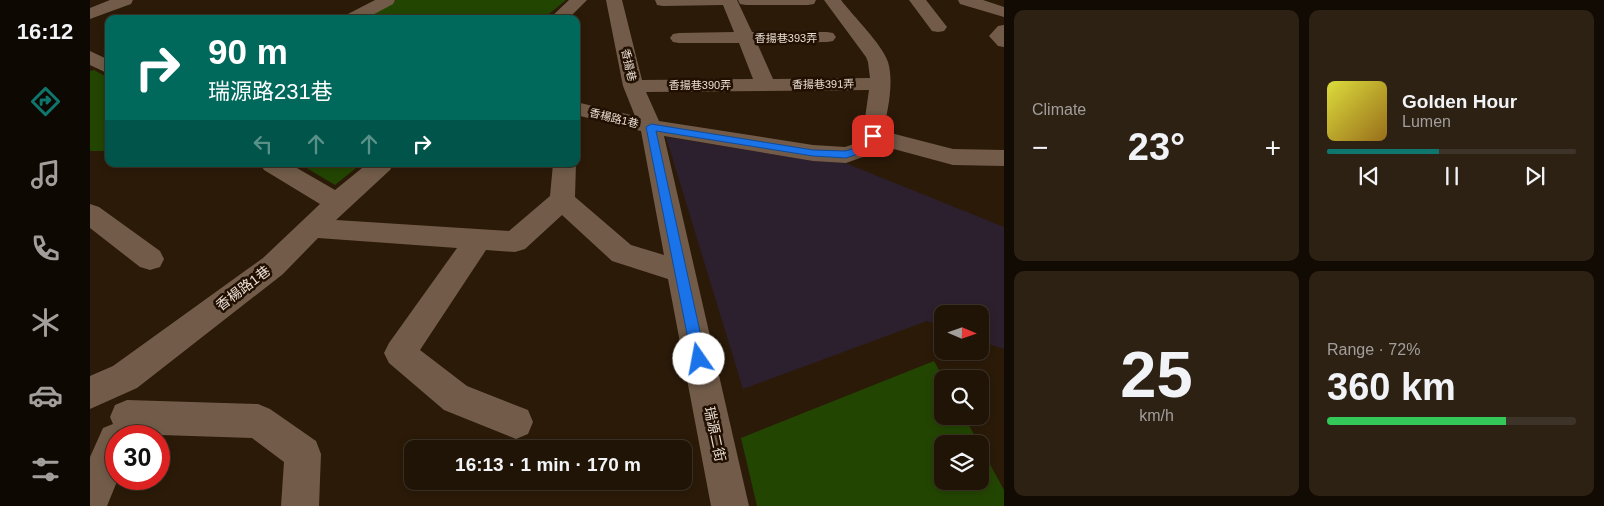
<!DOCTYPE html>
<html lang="en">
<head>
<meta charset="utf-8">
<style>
  :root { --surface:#201406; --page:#2d2114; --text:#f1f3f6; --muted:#a29e9b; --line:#3d3328; --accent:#0f766e }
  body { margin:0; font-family:Helvetica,"Noto Sans TC",sans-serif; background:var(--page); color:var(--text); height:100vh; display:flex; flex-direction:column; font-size:19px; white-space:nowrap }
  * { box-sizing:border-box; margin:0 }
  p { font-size:16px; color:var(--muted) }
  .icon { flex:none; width:28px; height:28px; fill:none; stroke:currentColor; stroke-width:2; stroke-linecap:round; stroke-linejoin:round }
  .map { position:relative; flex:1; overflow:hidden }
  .panel { display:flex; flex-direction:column; gap:10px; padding:10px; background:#120b03; width:600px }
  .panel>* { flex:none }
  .banner { position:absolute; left:15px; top:15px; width:475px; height:152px; border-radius:10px; box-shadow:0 2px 8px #0003,0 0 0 1px var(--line); background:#00695c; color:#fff; overflow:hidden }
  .needle { width:32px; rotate:92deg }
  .buttons { position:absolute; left:844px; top:305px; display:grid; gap:10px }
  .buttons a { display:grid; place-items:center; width:55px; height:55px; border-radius:10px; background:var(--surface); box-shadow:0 2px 8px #0003,0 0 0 1px var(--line); font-size:25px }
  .speed { position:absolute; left:15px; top:425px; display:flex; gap:10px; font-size:25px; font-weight:700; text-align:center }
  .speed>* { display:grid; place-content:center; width:65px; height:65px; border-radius:50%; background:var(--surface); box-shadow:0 2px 8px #0003,0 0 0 1px var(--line); line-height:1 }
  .speed .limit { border:8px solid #d22; background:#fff; color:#111 }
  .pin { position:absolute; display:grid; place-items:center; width:42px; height:42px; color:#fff; margin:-21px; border-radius:10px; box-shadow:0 2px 8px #0006 }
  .me { position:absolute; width:55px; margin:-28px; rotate:348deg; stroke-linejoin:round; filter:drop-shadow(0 0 4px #0008) }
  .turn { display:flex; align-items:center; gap:18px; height:105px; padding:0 20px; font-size:22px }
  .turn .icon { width:65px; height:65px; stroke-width:2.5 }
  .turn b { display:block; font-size:35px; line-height:42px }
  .lanes { display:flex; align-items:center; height:48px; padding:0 20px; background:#0003; justify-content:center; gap:25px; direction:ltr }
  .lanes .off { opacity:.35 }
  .big { font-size:38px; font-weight:600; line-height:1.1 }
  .panel .tile { flex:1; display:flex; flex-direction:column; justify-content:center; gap:8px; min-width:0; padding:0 18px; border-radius:10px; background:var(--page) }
  .panel .dial { align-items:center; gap:0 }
  .dial b { font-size:65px; line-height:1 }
  .song { display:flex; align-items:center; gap:15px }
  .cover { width:60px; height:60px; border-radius:8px; background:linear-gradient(135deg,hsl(60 70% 55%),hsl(40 70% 35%)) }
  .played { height:5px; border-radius:2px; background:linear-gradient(90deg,var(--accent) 45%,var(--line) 45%) }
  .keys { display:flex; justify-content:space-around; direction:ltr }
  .heat { display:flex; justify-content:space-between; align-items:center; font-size:28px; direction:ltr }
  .charge { height:8px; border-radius:4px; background:linear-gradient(90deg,#34c759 72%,var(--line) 0) }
  .panel .tiles { flex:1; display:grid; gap:10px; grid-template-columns:repeat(2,1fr) }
  .trip { position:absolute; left:314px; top:440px; width:288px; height:50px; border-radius:10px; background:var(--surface); box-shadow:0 2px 8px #0003,0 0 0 1px var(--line); font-weight:600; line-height:50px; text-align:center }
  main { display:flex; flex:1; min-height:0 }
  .tab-bar { display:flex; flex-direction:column; width:90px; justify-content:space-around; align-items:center; background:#0d0802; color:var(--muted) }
  .tab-bar .icon { width:35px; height:35px }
  .tab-bar .selected { color:var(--accent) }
  .tab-bar b { font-size:22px; color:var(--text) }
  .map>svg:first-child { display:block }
</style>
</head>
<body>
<main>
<nav class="tab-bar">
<b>16:12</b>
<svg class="icon selected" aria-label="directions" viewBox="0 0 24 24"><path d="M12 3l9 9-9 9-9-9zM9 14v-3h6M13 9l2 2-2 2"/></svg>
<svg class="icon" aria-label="music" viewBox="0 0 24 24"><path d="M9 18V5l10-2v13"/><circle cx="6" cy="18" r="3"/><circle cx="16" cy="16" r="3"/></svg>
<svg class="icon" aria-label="phone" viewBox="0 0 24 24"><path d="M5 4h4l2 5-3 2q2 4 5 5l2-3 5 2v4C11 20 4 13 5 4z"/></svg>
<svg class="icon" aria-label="climate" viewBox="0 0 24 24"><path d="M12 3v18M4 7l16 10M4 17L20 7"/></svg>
<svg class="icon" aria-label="car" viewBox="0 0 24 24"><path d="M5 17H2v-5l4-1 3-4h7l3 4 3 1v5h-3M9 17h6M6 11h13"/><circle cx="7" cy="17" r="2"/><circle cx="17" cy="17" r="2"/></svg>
<svg class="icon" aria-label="filters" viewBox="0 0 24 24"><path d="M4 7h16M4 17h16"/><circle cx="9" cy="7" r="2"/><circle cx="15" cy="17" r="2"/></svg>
</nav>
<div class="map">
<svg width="914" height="506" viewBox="0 0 914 506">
  <rect width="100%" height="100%" fill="#2b1a08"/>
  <path fill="#2d202e" d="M576,137l149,24 30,2 159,64v122l-24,-8v-27h-38v13l-15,-6 -184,68z"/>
  <path fill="#234502" d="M306,0h170l-23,19h-181z
    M4,70l15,8v70l-5,3h-14v-80z
    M210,164h61l-26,21z
    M844,361l10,18 -2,37h22l15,28h-37v37h38v-35l24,44v16h-247l-16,-68z"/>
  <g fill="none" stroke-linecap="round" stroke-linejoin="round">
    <path fill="#725c49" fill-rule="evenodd" d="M20,0h23l-2,4 -41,15v-11z
      M285,0h20l-2,4 -28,15h-21l2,-4z
      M479,0h18l-19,19h-19z
      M516,0h16l20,80 111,-1 -14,-36h-60l-6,-1 -3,-4 3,-4 6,-1 55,-1 -11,-27 -60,1 -6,-1 -2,-5h82l15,32h75l6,1 3,4 -3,4 -6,1 -70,1 16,36 97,-1 -2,-16 -2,-5 -42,-57h17c12,16 41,44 47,62 6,20 0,49 -5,69l70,18 51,1v16l-51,-1 -74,-20 -5,8 -28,10 -33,-2 -149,-25 85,370h-38l-43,-227 -56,-18 -50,-46 -37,34 -10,3 -29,-2 -66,100 47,36 61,24 5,12 -5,12 -12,5 -72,-29 -55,-47 -5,-10 5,-10 68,-95 -139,-10 -35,36 -146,114 -47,21v-33l23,-10 150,-108 57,-54 -56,-34 -4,-6h30l45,26 32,-26h27l-4,6 -54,50 173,11 41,-35 3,-32 23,-1 -1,34 56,48 33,10 -23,-124 -65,-16v-13l59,14 -12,-30zM779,90l-4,28 -7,22 -1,3 -12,4 -32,-2 -154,-24 -13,-29z
      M648,0h78l-2,4 -6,1h-62l-6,-1z
      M819,0h17l21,27 -3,4 -6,1 -6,-1z
      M868,0h25l21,7v10l-44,-13z
      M914,25v22l-6,-1 -9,-10 9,-10z
      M0,51l19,9v14l-19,-9z
      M0,204l9,3 61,44 4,8 -4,8 -10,3 -10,-3 -50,-39z
      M37,400l131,4 12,5 46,32 5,13 -2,52h-38l3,-44 -32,-24 -121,-4 1,2h-16v43h2l-11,27h-17v-49l13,-29 10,-4 -3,-7 5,-12z"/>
  </g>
  <path fill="#1a73e8" stroke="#114b97" d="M561,124l162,26 32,1 18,-5 6,-12 4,-1 4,3 -7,14 -24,8 -33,-2 -157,-25 50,228 -2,4 -5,2 -5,-2 -2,-4 -46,-232z"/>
  <g text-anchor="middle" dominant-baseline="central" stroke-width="5" stroke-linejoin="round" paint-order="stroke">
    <g font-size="11" fill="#e9dcd2" stroke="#211002">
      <text x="696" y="38">香揚巷393弄</text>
      <text transform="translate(539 65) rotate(77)">香揚巷</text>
      <text transform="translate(733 84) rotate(-1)">香揚巷391弄</text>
      <text x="610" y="85">香揚巷390弄</text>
      <text transform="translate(524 118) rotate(14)">香楊路1巷</text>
    </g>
    <g font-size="14" fill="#e9dcd2" stroke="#211002">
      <text transform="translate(153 288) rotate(-37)">香楊路1巷</text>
      <text transform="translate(625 434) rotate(78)">瑞源二街</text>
    </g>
  </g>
</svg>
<div class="buttons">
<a><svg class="needle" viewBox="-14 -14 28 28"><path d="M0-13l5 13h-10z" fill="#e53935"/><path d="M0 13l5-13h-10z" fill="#a29e9b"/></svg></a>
<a><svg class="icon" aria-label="search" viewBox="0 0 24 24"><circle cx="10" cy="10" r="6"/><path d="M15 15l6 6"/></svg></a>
<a><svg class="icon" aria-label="layers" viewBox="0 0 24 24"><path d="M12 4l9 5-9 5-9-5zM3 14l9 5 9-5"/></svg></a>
</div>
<div class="speed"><div class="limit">30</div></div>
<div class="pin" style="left:783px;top:136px;background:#d93025"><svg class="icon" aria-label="arrive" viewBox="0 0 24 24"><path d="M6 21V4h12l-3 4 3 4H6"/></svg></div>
<svg class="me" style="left:609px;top:359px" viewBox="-20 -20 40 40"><circle r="19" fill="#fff"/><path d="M0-13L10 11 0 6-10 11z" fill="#1a73e8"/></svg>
<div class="trip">16:13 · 1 min · 170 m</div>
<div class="banner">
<div class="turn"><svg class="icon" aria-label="right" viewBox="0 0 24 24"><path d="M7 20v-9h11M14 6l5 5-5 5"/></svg><div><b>90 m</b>瑞源路231巷</div></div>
<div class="lanes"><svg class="icon off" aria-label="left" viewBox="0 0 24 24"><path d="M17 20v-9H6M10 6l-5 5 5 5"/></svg><svg class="icon off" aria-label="ahead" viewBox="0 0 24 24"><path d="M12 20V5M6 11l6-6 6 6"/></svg><svg class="icon off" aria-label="ahead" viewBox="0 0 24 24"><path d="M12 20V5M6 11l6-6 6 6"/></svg><svg class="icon" aria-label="right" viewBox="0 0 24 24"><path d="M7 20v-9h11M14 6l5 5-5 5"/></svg></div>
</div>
</div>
<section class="panel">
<div class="tiles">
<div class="tile"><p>Climate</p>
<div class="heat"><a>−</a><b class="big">23°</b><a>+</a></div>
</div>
<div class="tile">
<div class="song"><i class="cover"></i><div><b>Golden Hour</b><p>Lumen</p></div></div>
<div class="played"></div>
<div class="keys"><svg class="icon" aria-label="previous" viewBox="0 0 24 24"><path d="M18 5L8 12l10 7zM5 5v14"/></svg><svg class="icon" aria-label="pause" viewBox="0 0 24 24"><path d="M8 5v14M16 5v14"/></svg><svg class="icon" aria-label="next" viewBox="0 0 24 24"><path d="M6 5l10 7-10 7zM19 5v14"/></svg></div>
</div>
<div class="tile dial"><b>25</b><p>km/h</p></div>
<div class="tile"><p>Range · 72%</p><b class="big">360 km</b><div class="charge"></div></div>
</div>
</section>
</main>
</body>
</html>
